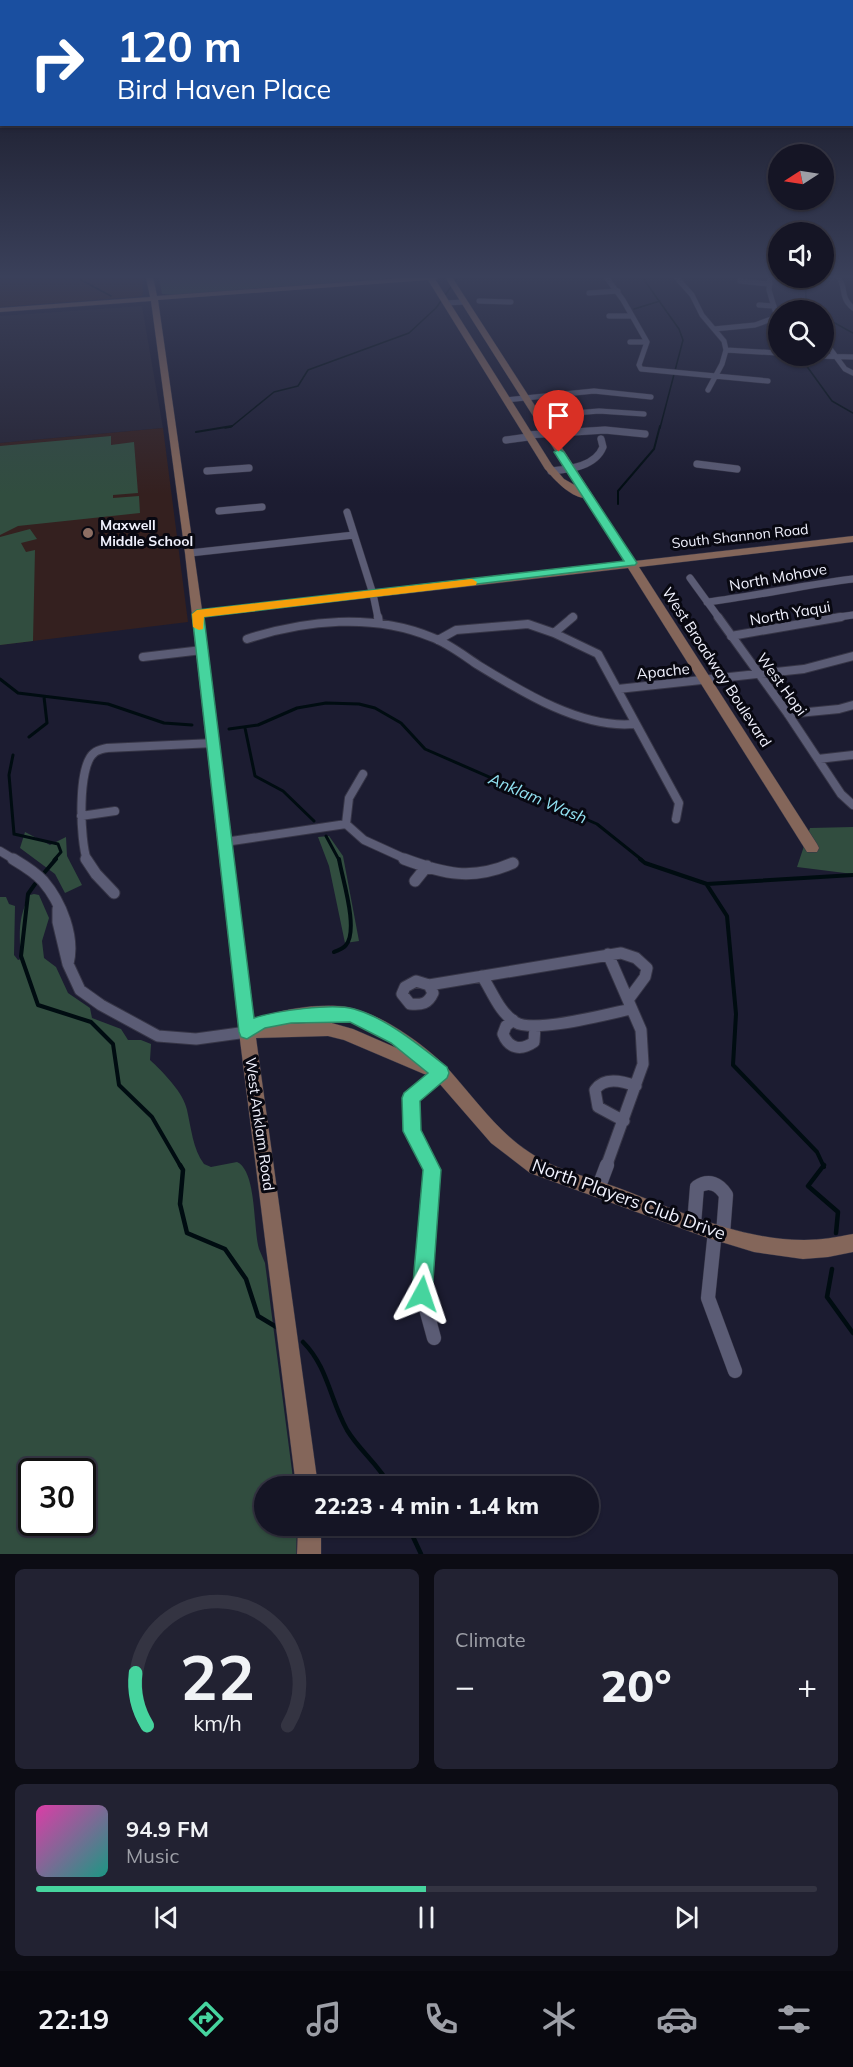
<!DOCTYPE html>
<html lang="en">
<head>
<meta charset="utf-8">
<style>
  :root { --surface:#151525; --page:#222232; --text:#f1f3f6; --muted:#9d9fa7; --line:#343442; --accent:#46d49e }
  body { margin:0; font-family:Mulish,sans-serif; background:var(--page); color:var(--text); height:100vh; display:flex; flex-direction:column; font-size:22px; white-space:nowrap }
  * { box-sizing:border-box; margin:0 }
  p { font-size:20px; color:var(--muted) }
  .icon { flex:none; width:33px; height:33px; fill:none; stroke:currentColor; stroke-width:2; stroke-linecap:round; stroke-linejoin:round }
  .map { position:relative; height:1554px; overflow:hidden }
  .side { display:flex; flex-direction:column; gap:15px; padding:15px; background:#0c0c14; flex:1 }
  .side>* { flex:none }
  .banner { position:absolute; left:0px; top:0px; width:854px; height:126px; box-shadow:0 2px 4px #0004,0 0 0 2px var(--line); background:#1a4fa0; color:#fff; overflow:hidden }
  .needle { width:39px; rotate:258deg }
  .buttons { position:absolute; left:768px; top:144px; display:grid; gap:12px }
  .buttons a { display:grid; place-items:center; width:66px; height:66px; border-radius:50%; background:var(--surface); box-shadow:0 2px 4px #0004,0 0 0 2px var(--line); font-size:30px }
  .speed { position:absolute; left:18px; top:1458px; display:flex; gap:12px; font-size:30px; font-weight:700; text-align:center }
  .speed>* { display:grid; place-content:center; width:78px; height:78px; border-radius:50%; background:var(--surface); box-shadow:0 2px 4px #0004,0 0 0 2px var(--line); line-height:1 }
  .speed .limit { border:3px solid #111; border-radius:9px; background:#fff; color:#111 }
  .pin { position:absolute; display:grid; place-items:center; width:51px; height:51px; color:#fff; margin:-62px -26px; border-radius:50% 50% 50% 0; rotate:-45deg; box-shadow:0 0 6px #0007 }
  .pin .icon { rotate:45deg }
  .me { position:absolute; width:66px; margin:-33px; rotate:5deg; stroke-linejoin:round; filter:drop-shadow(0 0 4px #0008) }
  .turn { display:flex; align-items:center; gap:21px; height:126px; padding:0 18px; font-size:27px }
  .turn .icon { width:78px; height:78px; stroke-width:2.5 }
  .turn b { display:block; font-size:42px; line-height:51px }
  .big { font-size:45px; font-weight:800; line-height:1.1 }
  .side .card { flex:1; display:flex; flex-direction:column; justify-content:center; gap:9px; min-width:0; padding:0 21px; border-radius:9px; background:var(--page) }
  .side .dial { align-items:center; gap:0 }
  .dial svg { height:156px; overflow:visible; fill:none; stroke:var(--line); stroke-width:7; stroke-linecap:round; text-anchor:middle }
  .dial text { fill:var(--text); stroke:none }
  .song { display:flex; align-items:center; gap:18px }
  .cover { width:72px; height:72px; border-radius:9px; background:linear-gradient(135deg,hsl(320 70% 55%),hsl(170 70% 35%)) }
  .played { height:6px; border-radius:3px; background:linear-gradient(90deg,var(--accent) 50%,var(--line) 50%) }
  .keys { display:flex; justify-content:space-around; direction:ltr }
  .heat { display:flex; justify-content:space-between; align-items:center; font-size:33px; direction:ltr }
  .side .tiles { flex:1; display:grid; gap:15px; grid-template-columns:1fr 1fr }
  .card:last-child { grid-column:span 2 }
  .trip { position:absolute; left:254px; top:1476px; width:345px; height:60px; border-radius:30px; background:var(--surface); box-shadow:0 2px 4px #0004,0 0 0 2px var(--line); font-weight:800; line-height:60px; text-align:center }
  .menu { display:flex; height:96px; justify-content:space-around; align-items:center; background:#08080f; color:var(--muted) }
  .menu .icon { width:42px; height:42px }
  .menu .active { color:var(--accent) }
  .menu b { font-size:27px; color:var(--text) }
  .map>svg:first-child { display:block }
</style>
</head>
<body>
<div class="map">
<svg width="853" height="1554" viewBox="0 0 853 1554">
  <rect width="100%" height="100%" fill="#1c1c31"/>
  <path fill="#262434" d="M142,306l21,122 -163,15v-127z"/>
  <path fill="#34201f" d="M0,277h142l1,16 -1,3 -8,1 -134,10z
    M163,428l25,194 -188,23v-202z"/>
  <path fill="#314d3f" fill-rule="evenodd" d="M159,277h249l-235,18 -11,-1z
    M111,436v9l23,-3 4,51 -25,2v3l26,-2 1,17 -122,13 -18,9v-89z
    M30,529l7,10 -16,4 5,9 9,-2 -2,91 -33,4v-108z
    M853,827v47l-56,-7 13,-39z
    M25,832l25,13 16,-8 1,19 15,29 -17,8 -10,-19 -35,-26z
    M329,836l14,20 16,85 -14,2 -16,-77 -11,-29z
    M34,894l5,1 10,23 -7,23 2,17 12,9 12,26 22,15 2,10 29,11 7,11h13l10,4 -1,16c12,11 34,33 37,50 4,17 6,40 17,54l7,3 26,-5c20,9 16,67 22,87 2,5 4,9 6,14l29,223h-30v40h33l-1,28h-296v-657h6l3,7 6,2 -1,49 4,5 3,-1c-2,-24 -3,-43 9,-64zM32,1472h50v50h-50z"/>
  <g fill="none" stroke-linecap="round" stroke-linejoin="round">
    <path stroke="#000c11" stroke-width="1.5" d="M642,277l37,52 4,11 -23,88
      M802,278l3,2 1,19 9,11
      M81,280l30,16
      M634,309l26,-8
      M824,317l29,16
      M796,356l7,5 29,40 21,12
      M225,428l6,-1 43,-35 24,-6 10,-16 101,-37 27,-25 22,-31"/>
    <path stroke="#000c11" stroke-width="2" d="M196,432l36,-6
      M618,504v-13l36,-42 6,-23"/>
    <path stroke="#000c11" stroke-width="3" d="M0,679l18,14 90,11 56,19 28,2
      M245,728l10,48 28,15 31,30
      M229,729l29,-4 39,-17 29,-5 33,1 16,4 26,15 24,26 172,75 45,36
      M29,737l18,-14 -3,-26
      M13,755l-4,20 5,59 44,10 3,8 -7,8
      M326,836l13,24"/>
    <path stroke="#000c11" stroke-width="4" d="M640,859l5,4 62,21 146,-9
      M44,873l12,-14
      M35,884l-7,10 -7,62 17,49 53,17 22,22 6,41 33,32 29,50
      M707,885l20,31 9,98 -3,51 84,87 7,15
      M334,952c4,-2 9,-3 12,-7 13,-16 -4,-67 -7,-86"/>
    <path stroke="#000c11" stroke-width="4.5" d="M180,1165l3,5 -3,34 7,29 38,16 21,30 12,37 20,12
      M824,1165l-16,21 30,26 -2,21
      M832,1269l-5,28 26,36
      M303,1342c25,25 27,58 44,88 12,20 32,35 43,56
      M408,1526l13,28"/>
    <defs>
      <path id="street-far4" d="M606,277l17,23 24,42 -8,23 2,4 127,12
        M676,277l16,18 10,20 22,26 2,9 -4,14 -14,26
        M838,277c9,9 1,20 15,31
        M740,281l30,3
        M589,293l29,-2
        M479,301l32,1
        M446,303l18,-1
        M759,305l15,1
        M609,316h21
        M714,329l41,-4 22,-8 -8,-27 1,-13
        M630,342h17
        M828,346l17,23 8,4
        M726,350l52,3
        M819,356l34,1
        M506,400l88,-9 57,6
        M538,416l61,-5 45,3"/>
      <path id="street-far3" d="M527,435l78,-5 40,4
        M506,440l22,-3
        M697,464l40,5
        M207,471l42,-3
        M551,471c18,-2 44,-4 52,-24l-2,-8
        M219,511l43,-4
        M347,512l26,82 5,24
        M190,553l164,-18
        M690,578l29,40
        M707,602c49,-6 97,-17 146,-23
        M571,618l2,-1
        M832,618l21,-3"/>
      <path id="street-far2" d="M378,617l1,6
        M718,617l70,97 53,80 12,11
        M554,633l19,-16
        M731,636l110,-19
        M247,639c58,-19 126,-26 184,-2 17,6 32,18 47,28 44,27 104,64 156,59
        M438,640l18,-10 72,-6 26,9 44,21 81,149 -3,16
        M143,657l59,-7
        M618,689l186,-20 49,-13
        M788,714l51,-5 14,-4
        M818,759l35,-4
        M81,816l34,-5
        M346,824l18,16 44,20
        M346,824l3,-26 14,-24
        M225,842l121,-18
        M0,851l15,9
        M87,860c-7,-19 -10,-94 7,-107 3,-3 9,-4 13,-5l107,-5"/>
      <path id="street-far1" d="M13,859c10,6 22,13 30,22 18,21 32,56 25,83l-10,-42v-13
        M86,859l10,15 18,19
        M404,859c40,15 68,22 109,4
        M415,881l12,-15
        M68,964l12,26 21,15 57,31 38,3 51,-7
        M482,976c10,15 17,36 33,46 18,12 93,-8 116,-13
        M416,981l13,4 4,8c-5,11 -11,12 -23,11l-8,-10 3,-7z
        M429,985l192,-32 15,5 11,10 -2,9 -17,23
        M513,1020l-7,6 -3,8c6,15 18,17 31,8l1,-16
        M624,1121l-26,-14 -3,-17c9,-14 28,-9 41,-4
        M430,1167l-18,-36 -1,-33 30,-25
        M606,1167l37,-103 -2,-34 -33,-76"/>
      <path id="street" d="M429,1165l3,5 -10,124 12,44
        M598,1189l9,-24
        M694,1224l3,-37c12,-8 22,-3 29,8l-3,39
        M715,1231l-7,67 27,73"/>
      <path id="secondary" d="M146,277h7l4,19 259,-19h26l-7,2 117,186 12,14 14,8 -133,-210h7l183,284 218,-25v6l-214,25 178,277 2,4 -2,4h-10l-179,-284 -425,49 51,403c25,-11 66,-17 93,-13 34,6 80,39 103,64 25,28 47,60 79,81 24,17 56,24 84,34 60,22 125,54 191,54 17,0 33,-3 49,-6v18l-25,5 -25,2 -49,-7 -49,-15 -175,-64 -39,-30 -59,-68 -8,-1 -80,-34 -16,-4 -72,2 62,448h-22l-57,-454 -54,-479 -34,-252 -151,11v-4l150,-11zM428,280l117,189c10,11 24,27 39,29l41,64 -423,48 -44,-310zM330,1020c26,-1 48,14 69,29l-46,-20 -25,-7 -43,2z
        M298,1526h23v28h-24z"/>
    </defs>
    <use href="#street-far4" stroke="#363546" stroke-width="6"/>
    <use href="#street-far3" stroke="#363546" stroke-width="8"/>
    <use href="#street-far2" stroke="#363546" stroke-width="10"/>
    <use href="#street-far1" stroke="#363546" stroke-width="13"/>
    <use href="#street" stroke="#363546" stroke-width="15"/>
    <use href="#secondary" stroke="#363546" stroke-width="1"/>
    <use href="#street-far4" stroke="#5b5c75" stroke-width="5"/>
    <use href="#street-far3" stroke="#5b5c75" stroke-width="7"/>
    <use href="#street-far2" stroke="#5b5c75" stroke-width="8"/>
    <use href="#street-far1" stroke="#5b5c75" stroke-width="11"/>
    <use href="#street" stroke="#5b5c75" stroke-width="14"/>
    <use href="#secondary" fill="#84665a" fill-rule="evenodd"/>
  </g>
  <linearGradient id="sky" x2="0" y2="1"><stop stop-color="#0f0f1b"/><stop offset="0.56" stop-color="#3a405a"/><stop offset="1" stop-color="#3a405a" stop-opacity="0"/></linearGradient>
  <rect width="853" height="494" fill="url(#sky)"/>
  <path fill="#46d49e" stroke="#2e8a67" stroke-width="1.5" d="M559,449l5,3 73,111 -2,2 -431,52 50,401c21,-7 78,-15 100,-9 33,9 67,38 93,58l2,6 -2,5 -27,23 1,29 20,40 -9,124 -3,7 -7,3 -8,-3 -2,-7 11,-124 -20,-39 -1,-33 2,-5 24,-20 -37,-30 -41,-21 -59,1 -26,5 -18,11 -6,-2 -2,-5 -47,-418 5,-4 427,-49 -70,-109z"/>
  <path fill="#f59e0b" d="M472,579l5,3 -1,3 -272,32 -1,12 -4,1 -6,-3 -1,-13 5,-4z"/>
  <circle fill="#8d6e63" stroke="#080811" stroke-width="2" cx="88" cy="533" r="6"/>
  <g text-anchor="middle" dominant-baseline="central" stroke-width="6" stroke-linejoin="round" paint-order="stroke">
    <g font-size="14" font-weight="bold" fill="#f0f1fd" stroke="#080811" text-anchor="start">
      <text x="100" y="525">Maxwell<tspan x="100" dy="16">Middle School</tspan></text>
    </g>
    <g font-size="14" fill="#f0f1fd" stroke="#080811">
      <text transform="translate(740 536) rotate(-6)">South Shannon Road</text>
    </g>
    <g font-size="15" fill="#f0f1fd" stroke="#080811">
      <text transform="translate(778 577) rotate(-10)">North Mohave</text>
      <text transform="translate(790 613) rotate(-10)">North Yaqui</text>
      <text transform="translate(717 667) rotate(57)">West Broadway Boulevard</text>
      <text transform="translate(663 671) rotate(-6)">Apache</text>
      <text transform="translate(782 684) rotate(54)">West Hopi</text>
      <text transform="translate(260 1124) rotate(82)">West Anklam Road</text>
    </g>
    <g font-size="16" font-style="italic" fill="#93e4f4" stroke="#080811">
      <text transform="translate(538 798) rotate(23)">Anklam Wash</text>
    </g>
    <g font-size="18" fill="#f0f1fd" stroke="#080811">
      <text transform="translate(629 1199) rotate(20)">North Players Club Drive</text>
    </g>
  </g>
</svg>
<div class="buttons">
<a><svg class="needle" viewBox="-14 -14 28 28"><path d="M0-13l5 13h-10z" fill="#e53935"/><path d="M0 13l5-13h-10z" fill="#9d9fa7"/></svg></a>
<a><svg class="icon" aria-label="sound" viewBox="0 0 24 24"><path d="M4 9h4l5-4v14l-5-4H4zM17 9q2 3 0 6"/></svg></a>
<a><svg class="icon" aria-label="search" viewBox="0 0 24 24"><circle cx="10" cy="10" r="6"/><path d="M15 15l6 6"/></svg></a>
</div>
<div class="speed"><div class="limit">30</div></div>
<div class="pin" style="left:559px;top:452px;background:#d93025"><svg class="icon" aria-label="arrive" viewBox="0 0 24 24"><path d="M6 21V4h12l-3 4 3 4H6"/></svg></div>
<svg class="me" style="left:422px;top:1294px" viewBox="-20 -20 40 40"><path d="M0-17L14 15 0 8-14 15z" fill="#46d49e" stroke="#fff" stroke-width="4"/></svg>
<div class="trip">22:23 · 4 min · 1.4 km</div>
<div class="banner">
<div class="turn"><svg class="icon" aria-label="right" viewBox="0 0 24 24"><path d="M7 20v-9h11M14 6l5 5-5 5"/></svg><div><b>120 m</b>Bird Haven Place</div></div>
</div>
</div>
<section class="side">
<div class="tiles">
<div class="card dial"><svg viewBox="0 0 100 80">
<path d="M14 69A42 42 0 1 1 86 69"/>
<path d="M14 69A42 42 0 0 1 8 42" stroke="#46d49e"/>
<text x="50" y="56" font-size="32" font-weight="700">22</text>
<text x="50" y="72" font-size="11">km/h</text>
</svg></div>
<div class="card"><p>Climate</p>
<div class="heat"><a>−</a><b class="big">20°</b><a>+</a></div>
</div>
<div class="card">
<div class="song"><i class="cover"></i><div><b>94.9 FM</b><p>Music</p></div></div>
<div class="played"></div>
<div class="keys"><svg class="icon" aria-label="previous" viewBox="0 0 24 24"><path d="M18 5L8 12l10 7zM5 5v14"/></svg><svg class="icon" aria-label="pause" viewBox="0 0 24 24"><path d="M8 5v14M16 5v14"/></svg><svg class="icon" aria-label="next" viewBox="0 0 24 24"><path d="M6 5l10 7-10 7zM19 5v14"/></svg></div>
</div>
</div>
</section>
<nav class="menu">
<b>22:19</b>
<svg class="icon active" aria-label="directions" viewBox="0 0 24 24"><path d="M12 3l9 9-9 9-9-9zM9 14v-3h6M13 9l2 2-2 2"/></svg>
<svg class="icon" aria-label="music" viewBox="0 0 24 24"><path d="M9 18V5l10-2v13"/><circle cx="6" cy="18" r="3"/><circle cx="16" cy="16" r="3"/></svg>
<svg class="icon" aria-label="phone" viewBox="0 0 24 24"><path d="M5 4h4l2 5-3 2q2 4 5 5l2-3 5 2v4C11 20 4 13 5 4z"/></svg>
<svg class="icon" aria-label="climate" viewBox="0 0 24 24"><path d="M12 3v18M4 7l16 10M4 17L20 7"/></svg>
<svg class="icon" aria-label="car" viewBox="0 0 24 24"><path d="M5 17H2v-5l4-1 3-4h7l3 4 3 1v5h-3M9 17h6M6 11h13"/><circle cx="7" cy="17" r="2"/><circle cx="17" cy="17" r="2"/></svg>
<svg class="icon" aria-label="filters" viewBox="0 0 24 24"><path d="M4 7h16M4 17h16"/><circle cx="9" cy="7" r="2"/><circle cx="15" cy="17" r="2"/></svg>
</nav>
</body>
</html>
